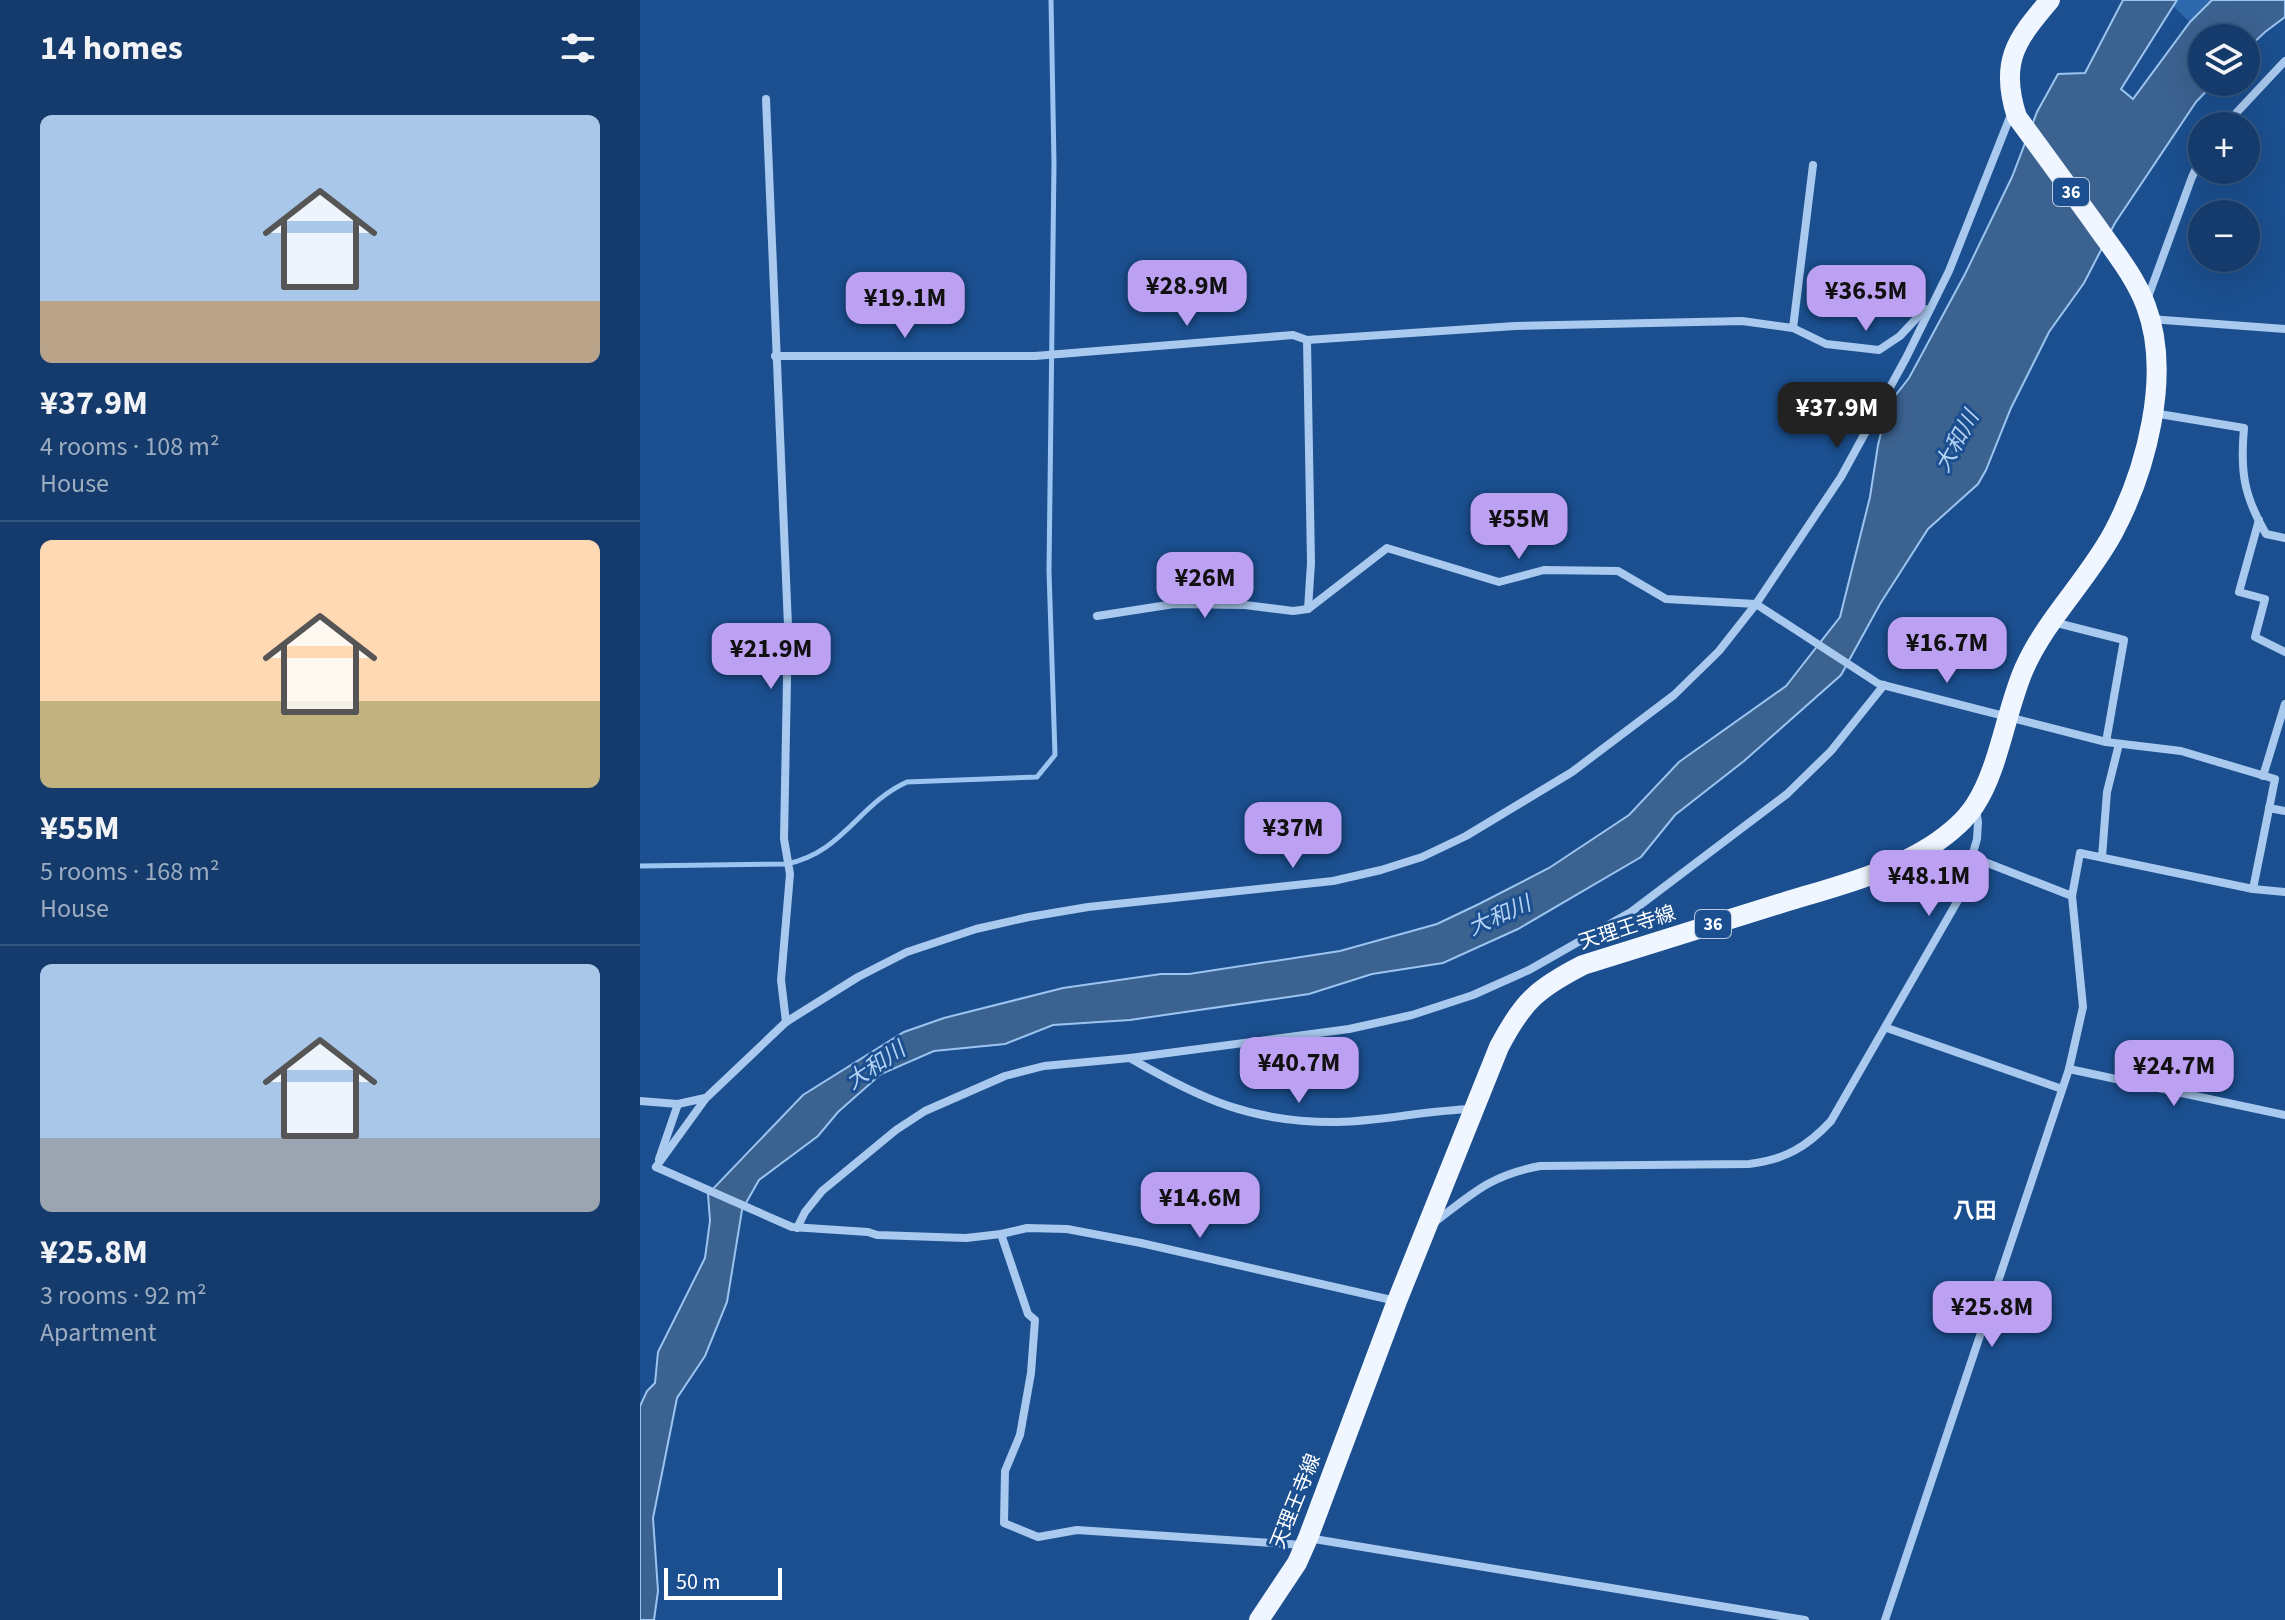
<!DOCTYPE html>
<meta charset="utf-8">
<style>
body{margin:0;font-family:"Source Sans 3","Noto Sans JP",sans-serif;background:#1d4271;color:#f1f3f6;height:100vh;display:flex;flex-direction:column;font-size:30px;white-space:nowrap}
*{box-sizing:border-box;margin:0}
p{font-size:26px;color:#9dadc1}
.icon{flex:none;width:44px;height:44px;fill:none;stroke:currentColor;stroke-width:2;stroke-linecap:round;stroke-linejoin:round}
.map{position:relative;flex:1;overflow:hidden}
.side{display:flex;flex-direction:column;background:#143b6b;width:640px}
.side>*{flex:none}
.buttons{position:absolute;left:1548px;top:24px;display:grid;gap:16px}
.buttons a{display:grid;place-items:center;width:72px;height:72px;border-radius:50%;background:#143b6b;box-shadow:0 8px 32px #0002,0 0 0 2px #33557e;font-size:40px}
.scale{position:absolute;left:24px;bottom:20px;width:118px;box-sizing:border-box;padding-left:8px;border:4px solid #fff;border-top:0;font-size:22px;line-height:28px;white-space:nowrap;color:#fff;-webkit-text-stroke:6px #1b4f8f;paint-order:stroke}
.price{position:absolute;translate:-50% -68px;padding:0 18px;border-radius:16px;background:#bca0f2;color:#111;font-size:26px;line-height:52px;filter:drop-shadow(0 2px 4px #0008)}
.price::after{content:'';position:absolute;left:50%;top:48px;width:24px;height:18px;margin-left:-12px;background:inherit;clip-path:polygon(0 0,100% 0,50% 100%)}
.price.current{background:#222;color:#fff}
ul{padding:0;list-style:none}
li{display:grid;align-content:center;gap:16px;height:424px;padding:0 40px}
li+li{border-top:2px solid #33557e}
li span{display:grid;place-items:center;height:248px;border-radius:12px;color:#555}
li>.icon{margin-inline-start:auto}
span .icon{width:144px;height:144px;fill:#fffc;stroke-width:1}
li b{font-size:34px}
h2{display:flex;justify-content:space-between;align-items:center;height:96px;padding:0 40px;font-size:34px}
main{display:flex;flex:1;min-height:0}
.map>svg:first-child{display:block}
.green{fill:#2e69ad}
.water{fill:#3c6290;stroke:#9cc4f0;stroke-width:2}
.lines{fill:none;stroke-linecap:round;stroke-linejoin:round}
.stream{stroke:#9cc4f0;stroke-width:5}
.street{stroke:#a9c9ee;stroke-width:8}
.primary{stroke:#f0f6ff;stroke-width:20}
.labels{text-anchor:middle;stroke-width:6;stroke-linejoin:round;paint-order:stroke}
.shield{fill:#1b4f8f;stroke:#bbcadd;stroke-width:2}
.shield-label{font-size:18px;font-weight:bold;fill:#fff}
.street-label{font-size:20px;fill:#fff;stroke:#1b4f8f}
.water-label{font-size:22px;font-style:italic;fill:#b5d3f5;stroke:#1b4f8f}
.neighbourhood-label{font-size:22px;font-weight:bold;fill:#fff;stroke:#1b4f8f}
</style>
<main>
<section class="side">
<h2>14 homes<svg class="icon" aria-label="filters" viewBox="0 0 24 24"><path d="M4 7h16M4 17h16"/><circle cx="9" cy="7" r="2"/><circle cx="15" cy="17" r="2"/></svg></h2>
<ul>
<li><span style="background:linear-gradient(#a9c7e8 75%,#b9a48a 0)"><svg class="icon" aria-label="home" viewBox="0 0 24 24"><path d="M3 11l9-7 9 7M6 9v11h12V9"/></svg></span><div><b>¥37.9M</b><p>4 rooms · 108 m²</p><p>House</p></div></li>
<li><span style="background:linear-gradient(#ffd9b3 65%,#c2b280 0)"><svg class="icon" aria-label="home" viewBox="0 0 24 24"><path d="M3 11l9-7 9 7M6 9v11h12V9"/></svg></span><div><b>¥55M</b><p>5 rooms · 168 m²</p><p>House</p></div></li>
<li><span style="background:linear-gradient(#a9c7e8 70%,#9aa5b1 0)"><svg class="icon" aria-label="home" viewBox="0 0 24 24"><path d="M3 11l9-7 9 7M6 9v11h12V9"/></svg></span><div><b>¥25.8M</b><p>3 rooms · 92 m²</p><p>Apartment</p></div></li>
</ul>
</section>
<div class="map">
<svg width="1645" height="1620" viewBox="0 0 1645 1620">
<rect width="100%" height="100%" fill="#1b4f8f"/>
<polygon class="green" points="1537,0 1572,0 1550,22 1533,6"/>
<polygon class="water" points="1483,0 1537,0 1481,89 1493,99 1550,22 1572,0 1645,0 1645,17 1625,32 1606,50 1606,38 1562,38 1562,82 1575,82 1556,102 1475,223 1444,283 1409,332 1371,408 1346,470 1338,484 1288,529 1240,604 1201,675 1104,761 1035,815 1001,857 878,929 803,963 732,974 669,994 490,1020 413,1025 365,1044 294,1051 241,1074 198,1112 178,1136 119,1180 102,1210 87,1302 65,1356 37,1398 13,1518 18,1591 14,1620 0,1620 0,1406 7,1391 15,1383 18,1352 65,1258 70,1221 68,1194 163,1095 264,1032 304,1018 423,988 521,974 549,974 700,951 797,924 839,904 909,868 989,815 1039,762 1146,686 1200,617 1230,497 1238,445 1248,405 1269,378 1325,274 1372,177 1397,112 1418,74 1445,73"/>
<g class="lines">
<path class="stream" d="M0,866L146,864C203,853 218,804 267,782L397,777L415,755L409,571L414,163L411,0"/>
<g class="street">
<polyline points="126,99 148,626 144,839 150,874 141,980 146,1022"/>
<polyline points="1584,126 1645,61"/>
<polyline points="1507,300 1552,177 1562,156"/>
<polyline points="1510,319 1645,329"/>
<polyline points="1153,328 1173,165"/>
<polyline points="667,340 671,563 668,609"/>
<polyline points="135,356 395,356 653,335 667,340 875,326 1102,321 1153,328 1186,344 1239,350 1260,336 1285,309"/>
<path d="M1513,413L1604,428C1600,472 1604,496 1626,534L1645,538"/>
<polyline points="1619,520 1599,592 1625,599 1615,637 1645,652"/>
<polyline points="457,616 534,604 605,605 653,611 668,609 747,548 859,582 904,570 978,571 1026,599 1116,604 1239,684 1466,742 1541,751 1635,779 1613,889"/>
<polyline points="1413,622 1484,640 1466,742"/>
<polyline points="1623,776 1645,704"/>
<polyline points="1629,808 1645,811"/>
<polyline points="1332,857 1432,896"/>
<polyline points="1462,857 1467,792 1479,744"/>
<polyline points="1247,1028 1422,1089"/>
<path d="M490,1058C562,1100 613,1123 698,1122C743,1121 788,1110 833,1109"/>
<polyline points="1429,1069 1645,1115"/>
<polyline points="0,1101 38,1104 65,1098"/>
<polyline points="19,1159 38,1104"/>
<polyline points="16,1167 66,1098 146,1022 218,977 267,952 336,929 389,917 448,907 693,881 741,870 782,857 826,836 932,772 1034,695 1079,651 1116,604 1201,477 1266,358 1309,271 1372,112"/>
<polyline points="16,1167 152,1227 228,1232 237,1235 326,1238 361,1234 387,1228 427,1229 501,1243 756,1301"/>
<path d="M795,1222C833,1193 851,1175 900,1166L1109,1164C1144,1160 1167,1147 1191,1121L1321,895L1337,839L1338,822L1336,810"/>
<polyline points="157,1228 165,1212 182,1191 256,1130 285,1111 365,1076 404,1066 490,1058 709,1029 772,1015 833,995 889,970 991,912 1147,794 1191,751 1244,685"/>
<polyline points="361,1234 388,1314 395,1320 391,1373 380,1435 365,1471 364,1523 398,1537 437,1530 663,1545"/>
<polyline points="668,1538 1165,1620"/>
<polyline points="1245,1620 1429,1069 1443,1007 1432,896 1440,853 1613,889 1645,892"/>
</g>
<path class="primary" d="M619,1620L657,1563L668,1538L757,1301L859,1047C883,1001 898,988 943,965C1010,944 1077,923 1145,902C1194,887 1247,874 1291,846C1306,836 1325,821 1335,805C1359,769 1366,710 1384,669C1406,619 1447,581 1473,533C1506,471 1532,375 1506,306C1495,276 1473,250 1455,224C1429,188 1403,152 1377,117C1359,62 1376,40 1410,0"/>
</g>
<g class="labels">
<g class="shield">
<rect x="1413" y="178" width="36" height="28" rx="6"/>
<rect x="1055" y="910" width="36" height="28" rx="6"/>
</g>
<g class="shield-label">
<text x="1431" y="198">36</text>
<text x="1073" y="930">36</text>
</g>
<g class="street-label">
<text transform="translate(987 927) rotate(-18)" y="7">天理王寺線</text>
<text transform="translate(655 1501) rotate(-68)" y="7">天理王寺線</text>
</g>
<g class="water-label">
<text transform="translate(1316 441) rotate(-61)" y="8">大和川</text>
<text transform="translate(859 915) rotate(-24)" y="8">大和川</text>
<text transform="translate(235 1065) rotate(-34)" y="8">大和川</text>
</g>
<g class="neighbourhood-label">
<text x="1335" y="1218">八田</text>
</g>
</g>
</svg>
<div class="buttons">
<a><svg class="icon" aria-label="layers" viewBox="0 0 24 24"><path d="M12 4l9 5-9 5-9-5zM3 14l9 5 9-5"/></svg></a>
<a>+</a>
<a>−</a>
</div>
<div class="scale">50 m</div>
<b class="price" style="left:547px;top:328px">¥28.9M</b>
<b class="price" style="left:1226px;top:333px">¥36.5M</b>
<b class="price" style="left:265px;top:340px">¥19.1M</b>
<b class="price current" style="left:1197px;top:450px">¥37.9M</b>
<b class="price" style="left:879px;top:561px">¥55M</b>
<b class="price" style="left:565px;top:620px">¥26M</b>
<b class="price" style="left:1307px;top:685px">¥16.7M</b>
<b class="price" style="left:131px;top:691px">¥21.9M</b>
<b class="price" style="left:653px;top:870px">¥37M</b>
<b class="price" style="left:1289px;top:918px">¥48.1M</b>
<b class="price" style="left:659px;top:1105px">¥40.7M</b>
<b class="price" style="left:1534px;top:1108px">¥24.7M</b>
<b class="price" style="left:560px;top:1240px">¥14.6M</b>
<b class="price" style="left:1352px;top:1349px">¥25.8M</b>
</div>
</main>
